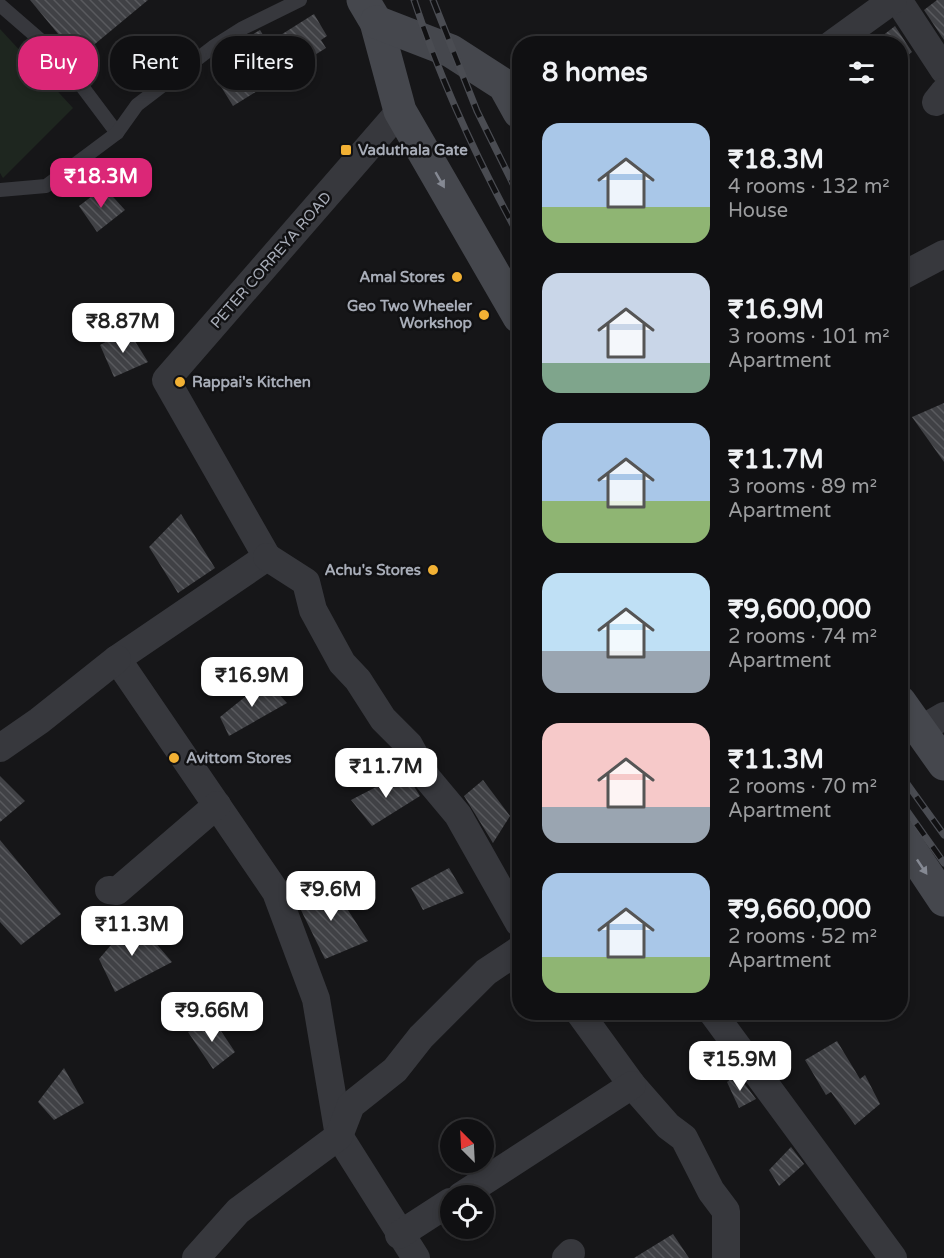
<!DOCTYPE html>
<meta charset="utf-8">
<style>
body{margin:0;font-family:"Varela Round",sans-serif;background:#19191b;color:#f1f3f6;height:100vh;display:flex;flex-direction:column;font-size:22px;white-space:nowrap}
*{box-sizing:border-box;margin:0}
p{font-size:20px;color:#9c9d9f}
.icon{flex:none;width:33px;height:33px;fill:none;stroke:currentColor;stroke-width:2;stroke-linecap:round;stroke-linejoin:round}
.map{position:relative;flex:1;overflow:hidden}
.details{position:absolute;left:512px;top:36px;width:396px;height:984px;display:flex;flex-direction:column;background:#101012;border-radius:24px;box-shadow:0 3px 9px #0003,0 0 0 2px #303032}
.details>*{flex:none}
.guide{position:absolute;left:18px;top:36px;width:404px;height:54px;display:flex;gap:12px}
.needle{width:39px;rotate:336deg}
.controls{position:absolute;left:440px;top:1119px;display:grid;gap:12px}
.controls a{display:grid;place-items:center;width:54px;height:54px;border-radius:50%;background:#101012;box-shadow:0 3px 9px #0003,0 0 0 2px #303032;font-size:30px}
.price{position:absolute;translate:-50% -51px;padding:0 14px;border-radius:12px;background:#fff;color:#222;font-size:20px;line-height:39px;filter:drop-shadow(0 2px 3px #0008)}
.price::after{content:'';position:absolute;left:50%;top:36px;width:18px;height:14px;margin-left:-9px;background:inherit;clip-path:polygon(0 0,100% 0,50% 100%)}
.price.current{background:#db2777;color:#fff}
ul{padding:0;list-style:none}
li{display:flex;align-items:center;gap:18px;height:150px;padding:0 30px}
li span{display:grid;place-items:center;flex:none;width:168px;height:120px;border-radius:18px;color:#555}
li>.icon{margin-inline-start:auto}
span .icon{width:72px;height:72px;fill:#fffc;stroke-width:1}
li b{font-size:26px}
h2{display:flex;justify-content:space-between;align-items:center;height:72px;padding:0 30px;font-size:26px}
.pill{padding:0 21px;border-radius:24px;background:#101012;box-shadow:0 3px 9px #0003,0 0 0 2px #303032;font-size:21px;line-height:54px}
.pill.current{background:#db2777;color:#fff}
.map>svg:first-child{display:block}
.pitch{fill:#1e261f}
.building{fill:url(#building-back-hatch)}
.lines{fill:none;stroke-linecap:round;stroke-linejoin:round}
.lane{stroke:#37383d;stroke-width:14}
.street{stroke:#37383d;stroke-width:28}
.secondary{stroke:#45474d;stroke-width:33}
.rail-casing{stroke:#4a4c52;stroke-width:7}
.rail{stroke:#111113;stroke-width:4.5;stroke-dasharray:14;stroke-linecap:butt}
.oneway{fill:#858993}
.poi-dot{fill:#f2b134;stroke:#111113;stroke-width:2}
.labels{text-anchor:middle;stroke-width:5;stroke-linejoin:round;paint-order:stroke}
.poi-label{font-size:15px;font-weight:bold;fill:#a8adb8;stroke:#111113;text-anchor:start}
.street-label{font-size:15px;fill:#a8adb8;stroke:#111113}
</style>
<div class="map">
<svg width="944" height="1258" viewBox="0 0 944 1258">
<defs>
<pattern id="building-back-hatch" width="6" height="6" patternUnits="userSpaceOnUse" patternTransform="scale(1.5)"><rect width="6" height="6" fill="#404145"/><path d="M-1 5l2 2M0 0l6 6M5-1l2 2" fill="none" stroke="#595a5e"/></pattern>
</defs>
<rect width="100%" height="100%" fill="#161618"/>
<polygon class="pitch" points="0,29 73,108 3,178 0,173"/>
<g class="building">
<polygon points="30,0 148,0 78,58"/>
<polygon points="937,0 944,0 944,40 924,10"/>
<polygon points="314,14 327,36 321,40 326,48 233,106 215,77 238,63 228,49 260,30 268,43"/>
<polygon points="895,26 912,52 900,61 900,44 872,44"/>
<polygon points="104,187 125,210 97,232 79,206"/>
<polygon points="128,330 148,362 114,377 100,345"/>
<polygon points="944,403 944,462 912,417"/>
<polygon points="181,514 215,568 178,593 149,547"/>
<polygon points="266,680 287,703 229,736 220,717"/>
<polygon points="405,772 420,796 372,826 351,800"/>
<polygon points="0,776 25,801 0,822"/>
<polygon points="483,780 510,816 493,843 464,796"/>
<polygon points="0,840 61,914 21,945 0,922"/>
<polygon points="449,868 464,893 423,910 411,888"/>
<polygon points="329,881 368,941 325,959 298,904"/>
<polygon points="134,918 172,962 115,992 99,959"/>
<polygon points="213,1019 235,1052 213,1069 188,1032"/>
<polygon points="837,1041 860,1079 865,1075 880,1104 855,1125 831,1092 826,1095 805,1060"/>
<polygon points="64,1068 84,1103 54,1120 38,1102"/>
<polygon points="737,1074 756,1099 739,1108 727,1082"/>
<polygon points="791,1147 804,1164 779,1186 769,1170"/>
<polygon points="673,1234 689,1258 634,1258"/>
</g>
<g class="lines">
<g class="lane">
<polyline points="0,5 60,57 117,133"/>
<polyline points="0,190 46,186 117,133 137,105 213,47 243,28 300,0"/>
</g>
<g class="street">
<polyline points="898,0 944,70"/>
<polyline points="832,44 893,0"/>
<polyline points="936,102 944,92"/>
<polyline points="400,111 166,380 267,557 117,659 276,892 316,999 339,1136 416,1258"/>
<polyline points="900,277 944,254"/>
<polyline points="267,557 306,582 313,610 342,663 358,680 383,719 409,745 427,778 458,815 519,923"/>
<polyline points="920,730 944,716"/>
<polyline points="0,748 39,721 117,659"/>
<polyline points="109,890 117,891 217,805"/>
<polyline points="579,1012 632,1085 668,1126 684,1138 711,1191 726,1211 726,1258"/>
<polyline points="712,1012 893,1258"/>
<polyline points="461,1196 632,1085"/>
<polyline points="399,1235 450,1202"/>
<polyline points="196,1258 238,1211 339,1136 351,1105 395,1070 421,1037 486,972 519,950"/>
<polyline points="566,1258 571,1253"/>
</g>
<g class="secondary">
<polyline points="363,0 376,22 400,111 519,317"/>
<polyline points="376,22 451,51 504,85 519,112"/>
<polyline points="900,702 944,764"/>
<polyline points="900,834 944,900"/>
</g>
<defs>
<g id="rail">
<path d="M414,0C441,82 478,161 519,236"/>
<polyline points="433,0 477,111 519,196"/>
<polyline points="900,774 944,835"/>
<polyline points="900,801 944,863"/>
</g>
</defs>
<use href="#rail" class="rail-casing"/>
<use href="#rail" class="rail"/>
</g>
<defs><path id="oneway-solid" d="M-6-.8H1V-3.2L6.5 0L1 3.2V.8H-6Z" transform="scale(1.5)"/></defs>
<g class="oneway">
<use href="#oneway-solid" transform="translate(440 180) rotate(60)"/>
<use href="#oneway-solid" transform="translate(922 867) rotate(56)"/>
</g>
<g class="poi-dot">
<rect x="340" y="144" width="12" height="12" rx="3"/>
<circle cx="457" cy="277" r="6"/>
<circle cx="484" cy="315" r="6"/>
<circle cx="180" cy="382" r="6"/>
<circle cx="433" cy="570" r="6"/>
<circle cx="174" cy="758" r="6"/>
</g>
<g class="labels">
<g class="poi-label">
<text x="358" y="155">Vaduthala Gate</text>
<text x="445" y="282" text-anchor="end">Amal Stores</text>
<text x="472" y="311" text-anchor="end">Geo Two Wheeler<tspan x="472" dy="17">Workshop</tspan></text>
<text x="192" y="387">Rappai's Kitchen</text>
<text x="421" y="575" text-anchor="end">Achu's Stores</text>
<text x="186" y="763">Avittom Stores</text>
</g>
<g class="street-label">
<text transform="translate(271 260) rotate(-49)" y="5">PETER CORREYA ROAD</text>
</g>
</g>
</svg>
<div class="controls">
<a><svg class="needle" viewBox="-14 -14 28 28"><path d="M0-13l5 13h-10z" fill="#e53935"/><path d="M0 13l5-13h-10z" fill="#9c9d9f"/></svg></a>
<a><svg class="icon" aria-label="locate" viewBox="0 0 24 24"><circle cx="12" cy="12" r="6"/><path d="M12 2v4M12 18v4M2 12h4M18 12h4"/></svg></a>
</div>
<b class="price current" style="left:101px;top:209px">₹18.3M</b>
<b class="price" style="left:123px;top:354px">₹8.87M</b>
<b class="price" style="left:252px;top:708px">₹16.9M</b>
<b class="price" style="left:386px;top:799px">₹11.7M</b>
<b class="price" style="left:331px;top:922px">₹9.6M</b>
<b class="price" style="left:132px;top:957px">₹11.3M</b>
<b class="price" style="left:212px;top:1043px">₹9.66M</b>
<b class="price" style="left:740px;top:1092px">₹15.9M</b>
<div class="guide">
<a class="pill current">Buy</a>
<a class="pill">Rent</a>
<a class="pill">Filters</a>
</div>
<section class="details">
<h2>8 homes<svg class="icon" aria-label="filters" viewBox="0 0 24 24"><path d="M4 7h16M4 17h16"/><circle cx="9" cy="7" r="2"/><circle cx="15" cy="17" r="2"/></svg></h2>
<ul>
<li><span style="background:linear-gradient(#a9c7e8 70%,#8fb573 0)"><svg class="icon" aria-label="home" viewBox="0 0 24 24"><path d="M3 11l9-7 9 7M6 9v11h12V9"/></svg></span><div><b>₹18.3M</b><p>4 rooms · 132 m²</p><p>House</p></div></li>
<li><span style="background:linear-gradient(#c9d6e8 75%,#7fa58c 0)"><svg class="icon" aria-label="home" viewBox="0 0 24 24"><path d="M3 11l9-7 9 7M6 9v11h12V9"/></svg></span><div><b>₹16.9M</b><p>3 rooms · 101 m²</p><p>Apartment</p></div></li>
<li><span style="background:linear-gradient(#a9c7e8 65%,#8fb573 0)"><svg class="icon" aria-label="home" viewBox="0 0 24 24"><path d="M3 11l9-7 9 7M6 9v11h12V9"/></svg></span><div><b>₹11.7M</b><p>3 rooms · 89 m²</p><p>Apartment</p></div></li>
<li><span style="background:linear-gradient(#bfe0f5 65%,#9aa5b1 0)"><svg class="icon" aria-label="home" viewBox="0 0 24 24"><path d="M3 11l9-7 9 7M6 9v11h12V9"/></svg></span><div><b>₹9,600,000</b><p>2 rooms · 74 m²</p><p>Apartment</p></div></li>
<li><span style="background:linear-gradient(#f6c9c9 70%,#9aa5b1 0)"><svg class="icon" aria-label="home" viewBox="0 0 24 24"><path d="M3 11l9-7 9 7M6 9v11h12V9"/></svg></span><div><b>₹11.3M</b><p>2 rooms · 70 m²</p><p>Apartment</p></div></li>
<li><span style="background:linear-gradient(#a9c7e8 70%,#8fb573 0)"><svg class="icon" aria-label="home" viewBox="0 0 24 24"><path d="M3 11l9-7 9 7M6 9v11h12V9"/></svg></span><div><b>₹9,660,000</b><p>2 rooms · 52 m²</p><p>Apartment</p></div></li>
</ul>
</section>
</div>
